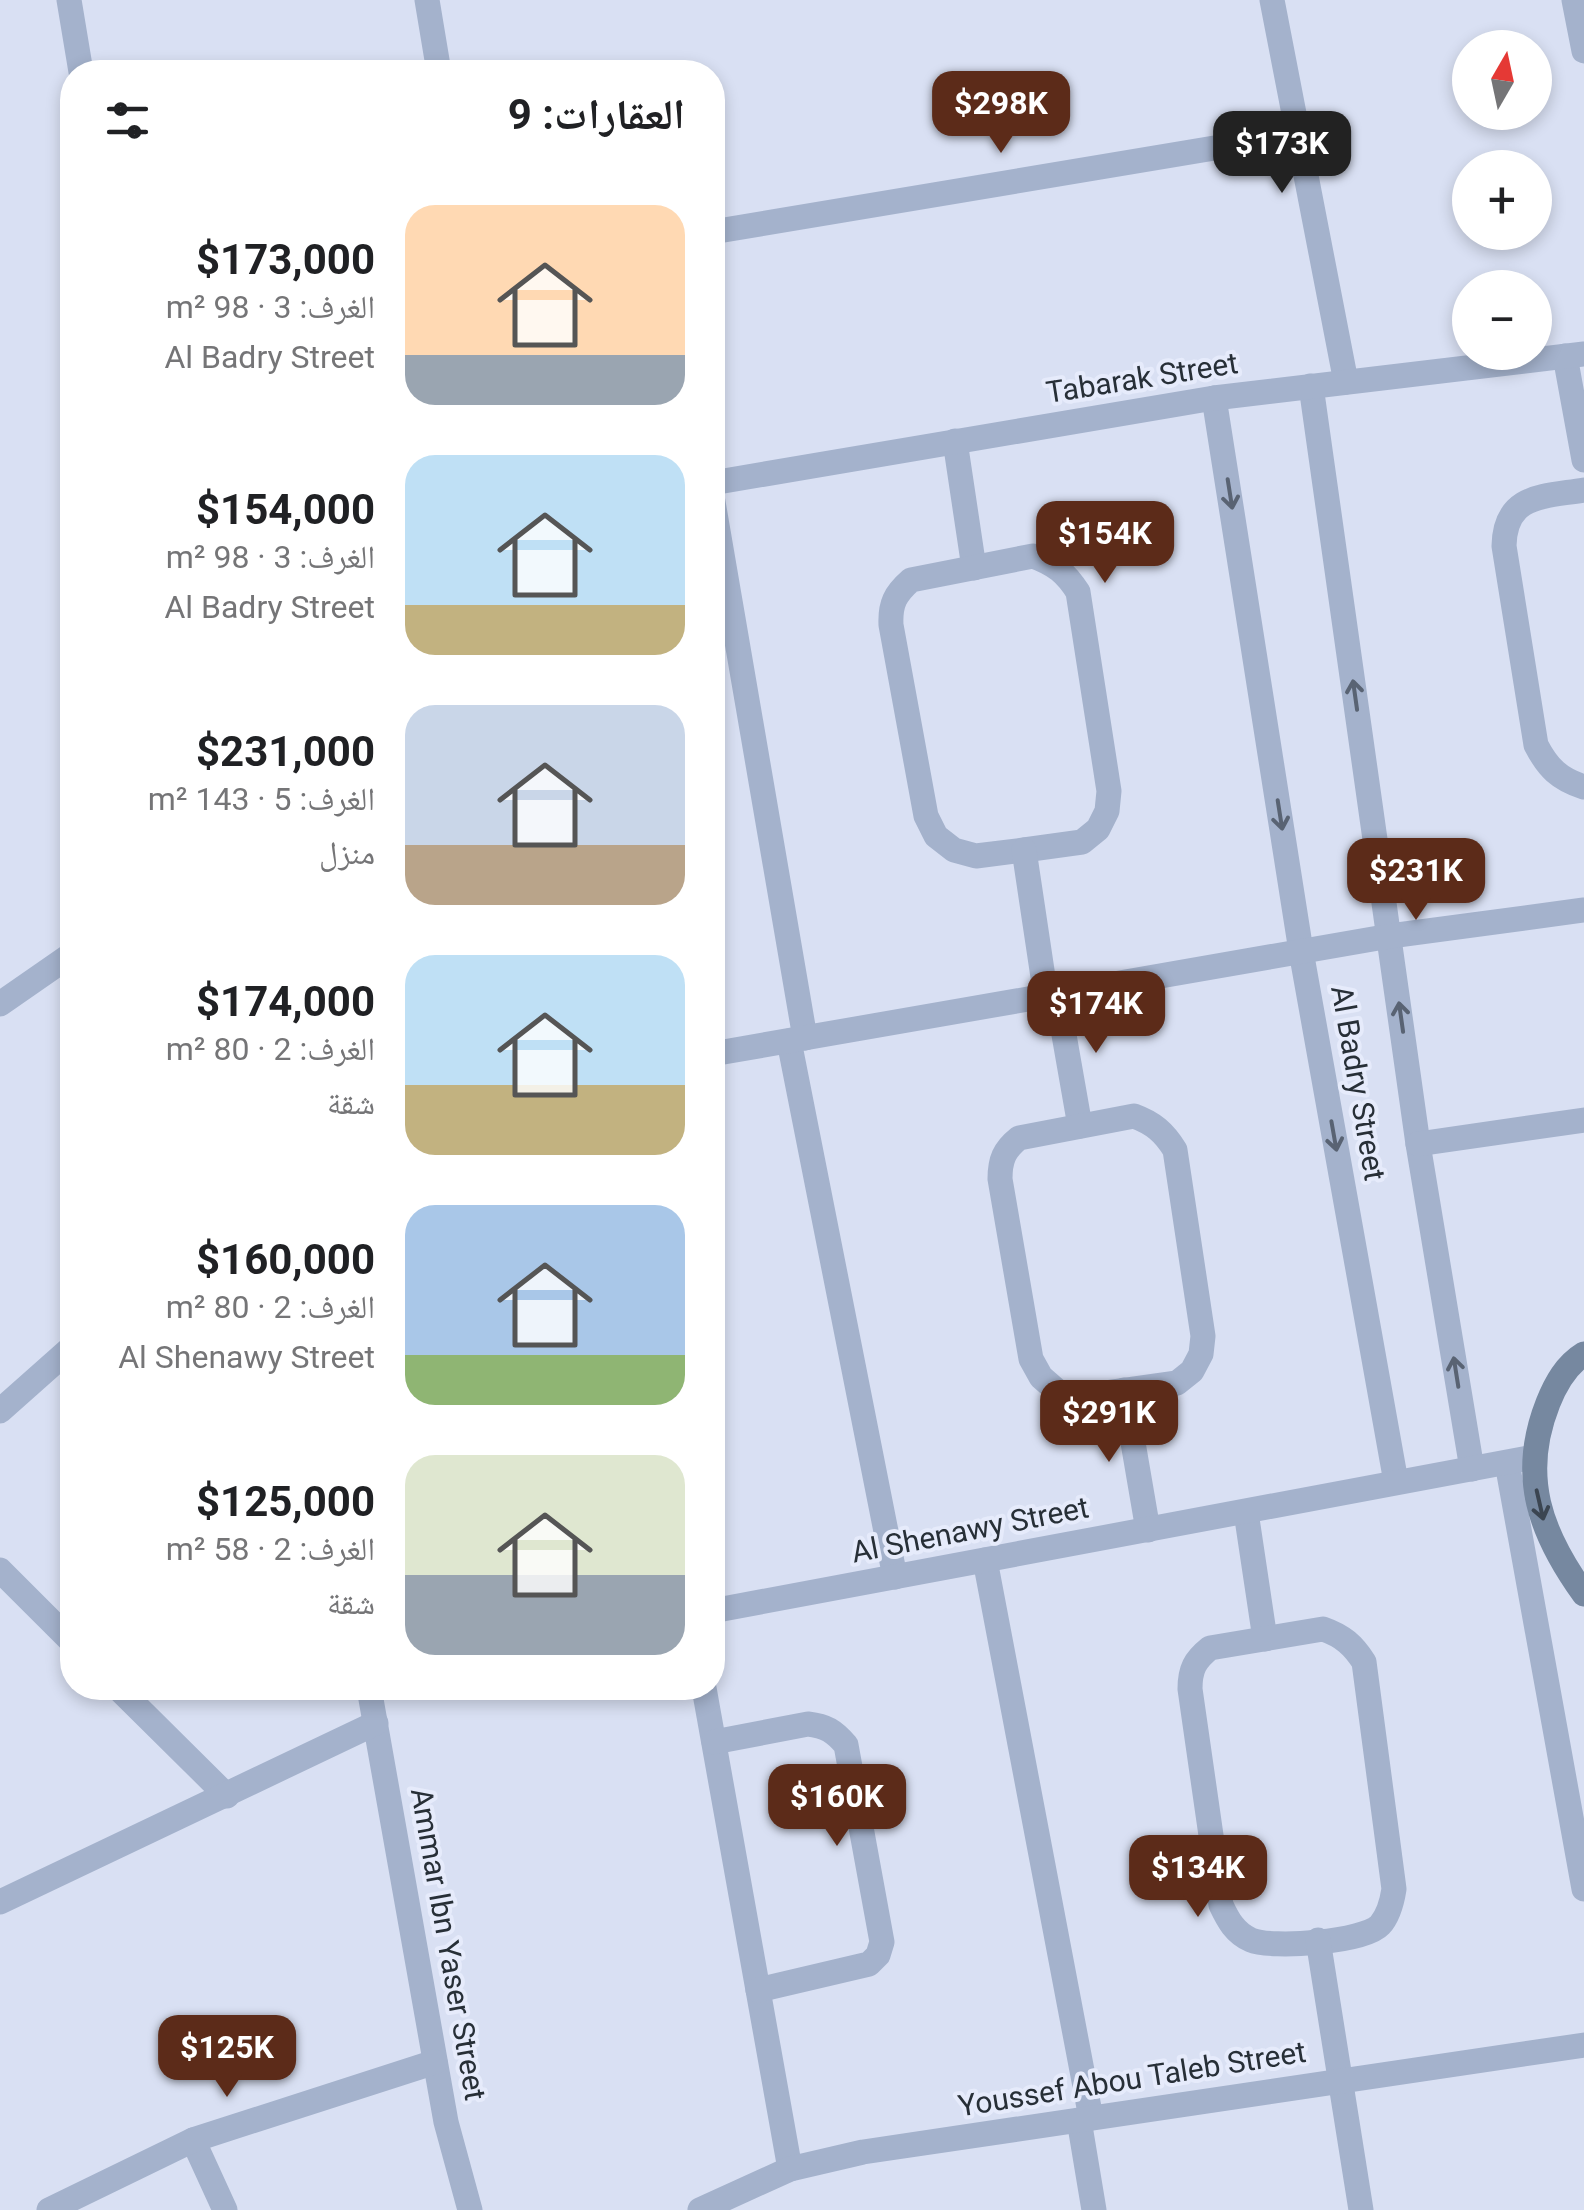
<!DOCTYPE html>
<html lang="ar">
<meta charset="utf-8">
<style>
body{margin:0;font-family:Roboto,"Noto Naskh Arabic",sans-serif;background:#f6f6f6;color:#202124;direction:rtl;height:100vh;display:flex;flex-direction:column;font-size:38px;white-space:nowrap}
*{box-sizing:border-box;margin:0}
p{font-size:32px;color:#757577}
.icon{flex:none;width:55px;height:55px;fill:none;stroke:currentColor;stroke-width:2;stroke-linecap:round;stroke-linejoin:round}
.map{position:relative;flex:1;overflow:hidden;direction:ltr}
.sheet{position:absolute;left:60px;top:60px;width:665px;height:1640px;display:flex;flex-direction:column;background:#fff;border-radius:40px;box-shadow:0 5px 15px #0003;direction:rtl}
.sheet>*{flex:none}
.needle{width:65px;rotate:9deg}
.buttons{position:absolute;left:1452px;top:30px;display:grid;gap:20px}
.buttons a{display:grid;place-items:center;width:100px;height:100px;border-radius:50%;background:#fff;box-shadow:0 5px 15px #0003;font-size:50px}
.price{position:absolute;translate:-50% -85px;padding:0 22px;border-radius:20px;background:#5c2b19;color:#fff;font-size:32px;line-height:65px;filter:drop-shadow(0 2px 5px #0008)}
.price::after{content:'';position:absolute;left:50%;top:60px;width:30px;height:22px;margin-left:-15px;background:inherit;clip-path:polygon(0 0,100% 0,50% 100%)}
.price.selected{background:#222;color:#fff}
ul{padding:0;list-style:none}
li{display:flex;align-items:center;gap:30px;height:250px;padding:0 40px}
li span{display:grid;place-items:center;flex:none;width:280px;height:200px;border-radius:30px;color:#555}
li>.icon{margin-inline-start:auto}
span .icon{width:120px;height:120px;fill:#fffc;stroke-width:1}
li b{font-size:42px}
h2{display:flex;justify-content:space-between;align-items:center;height:120px;padding:0 40px;font-size:42px}
.map>svg:first-child{display:block}
.lines{fill:none;stroke-linecap:round;stroke-linejoin:round}
.street{stroke:#a4b2cc;stroke-width:25}
.secondary{stroke:#7688a0;stroke-width:25}
.oneway{stroke:#596373}
.oneway2{stroke:#3b4551}
.labels{text-anchor:middle;stroke-width:8;stroke-linejoin:round;paint-order:stroke}
.street-label{font-size:30px;fill:#272f37;stroke:#e6ebfb}
</style>
<div class="map">
<svg width="1584" height="2210" viewBox="0 0 1584 2210">
<rect width="100%" height="100%" fill="#d9e0f3"/>
<g class="lines">
<g class="street">
<polyline points="69,0 81,72"/>
<polyline points="427,0 439,72"/>
<polyline points="1272,0 1346,382"/>
<polyline points="1574,0 1584,51"/>
<polyline points="712,232 1298,134"/>
<polyline points="1565,356 1584,460"/>
<polyline points="1311,386 1418,1144 1472,1469"/>
<polyline points="1214,398 1301,951 1396,1482"/>
<polyline points="955,441 974,568"/>
<polyline points="712,483 1214,398 1584,354"/>
<path d="M1584,490C1543,497 1505,494 1504,546L1536,745C1548,768 1559,779 1584,787"/>
<polyline points="712,496 805,1038"/>
<path d="M1033,556C1055,564 1066,573 1078,592L1109,791L1107,811L1098,829L1082,842L1024,850L976,856L954,850L936,836L926,816L891,625C890,604 895,594 911,580Z"/>
<polyline points="1024,850 1046,997"/>
<polyline points="1057,995 1080,1126"/>
<polyline points="0,1004 72,954"/>
<polyline points="789,1041 895,1577"/>
<polyline points="712,1054 1390,936 1584,910"/>
<path d="M1134,1116C1153,1123 1164,1132 1175,1150L1203,1336L1201,1354L1192,1371L1177,1383L1078,1397L1057,1391L1041,1377L1031,1359L1000,1179C1000,1160 1004,1150 1019,1138Z"/>
<polyline points="1418,1144 1584,1120"/>
<polyline points="1124,1390 1148,1530"/>
<polyline points="0,1411 72,1347"/>
<polyline points="1507,1463 1584,1889"/>
<polyline points="1246,1512 1265,1639"/>
<polyline points="985,1560 1091,2118"/>
<polyline points="0,1570 72,1642"/>
<polyline points="712,1611 1534,1457"/>
<path d="M1323,1629C1343,1636 1353,1645 1364,1662L1394,1889C1392,1902 1389,1915 1380,1925C1364,1942 1272,1949 1251,1940C1235,1933 1228,1920 1221,1905L1190,1689C1190,1669 1195,1660 1210,1648Z"/>
<polyline points="118,1688 227,1796"/>
<polyline points="369,1688 446,2122 470,2210"/>
<polyline points="704,1688 790,2169"/>
<path d="M714,1742L808,1724C826,1726 834,1731 846,1745L882,1942L878,1955L869,1964L758,1990"/>
<polyline points="0,1902 376,1723"/>
<polyline points="1318,1940 1361,2210"/>
<polyline points="1079,2120 1094,2210"/>
<polyline points="193,2140 225,2210"/>
<polyline points="49,2210 193,2140 435,2062"/>
<polyline points="700,2210 790,2169 863,2152 1584,2045"/>
</g>
<path class="secondary" d="M1584,1354C1566,1365 1556,1383 1548,1403C1519,1476 1540,1533 1584,1594"/>
</g>
<defs><path id="oneway-shaft" d="M-6 0H5M1.5-3L5.5 0L1.5 3" fill="none" stroke-width="1.6" stroke-linecap="round" stroke-linejoin="round" transform="scale(2.5)"/></defs>
<g class="oneway">
<use href="#oneway-shaft" transform="translate(1230 494) rotate(81)"/>
<use href="#oneway-shaft" transform="translate(1355 695) rotate(-98)"/>
<use href="#oneway-shaft" transform="translate(1280 815) rotate(81)"/>
<use href="#oneway-shaft" transform="translate(1401 1017) rotate(-98)"/>
<use href="#oneway-shaft" transform="translate(1334 1136) rotate(80)"/>
<use href="#oneway-shaft" transform="translate(1456 1372) rotate(-99)"/>
</g>
<use class="oneway2" href="#oneway-shaft" transform="translate(1540 1505) rotate(77)"/>
<g class="labels">
<g class="street-label">
<text transform="translate(1142 378) rotate(-9)" y="10">Tabarak Street</text>
<text transform="translate(1358 1083) rotate(80)" y="10">Al Badry Street</text>
<text transform="translate(970 1530) rotate(-11)" y="10">Al Shenawy Street</text>
<text transform="translate(448 1944) rotate(80)" y="10">Ammar Ibn Yaser Street</text>
<text transform="translate(1132 2079) rotate(-9)" y="10">Youssef Abou Taleb Street</text>
</g>
</g>
</svg>
<div class="buttons">
<a><svg class="needle" viewBox="-14 -14 28 28"><path d="M0-13l5 13h-10z" fill="#e53935"/><path d="M0 13l5-13h-10z" fill="#757577"/></svg></a>
<a>+</a>
<a>−</a>
</div>
<b class="price" style="left:1001px;top:156px">$298K</b>
<b class="price selected" style="left:1282px;top:196px">$173K</b>
<b class="price" style="left:1105px;top:586px">$154K</b>
<b class="price" style="left:1416px;top:923px">$231K</b>
<b class="price" style="left:1096px;top:1056px">$174K</b>
<b class="price" style="left:1109px;top:1465px">$291K</b>
<b class="price" style="left:837px;top:1849px">$160K</b>
<b class="price" style="left:1198px;top:1920px">$134K</b>
<b class="price" style="left:227px;top:2100px">$125K</b>
<section class="sheet">
<h2>العقارات: 9<svg class="icon" aria-label="filters" viewBox="0 0 24 24"><path d="M4 7h16M4 17h16"/><circle cx="9" cy="7" r="2"/><circle cx="15" cy="17" r="2"/></svg></h2>
<ul>
<li><span style="background:linear-gradient(#ffd9b3 75%,#9aa5b1 0)"><svg class="icon" aria-label="home" viewBox="0 0 24 24"><path d="M3 11l9-7 9 7M6 9v11h12V9"/></svg></span><div><b>$173,000</b><p>الغرف: 3 · 98 m²</p><p>Al Badry Street</p></div></li>
<li><span style="background:linear-gradient(#bfe0f5 75%,#c2b280 0)"><svg class="icon" aria-label="home" viewBox="0 0 24 24"><path d="M3 11l9-7 9 7M6 9v11h12V9"/></svg></span><div><b>$154,000</b><p>الغرف: 3 · 98 m²</p><p>Al Badry Street</p></div></li>
<li><span style="background:linear-gradient(#c9d6e8 70%,#b9a48a 0)"><svg class="icon" aria-label="home" viewBox="0 0 24 24"><path d="M3 11l9-7 9 7M6 9v11h12V9"/></svg></span><div><b>$231,000</b><p>الغرف: 5 · 143 m²</p><p>منزل</p></div></li>
<li><span style="background:linear-gradient(#bfe0f5 65%,#c2b280 0)"><svg class="icon" aria-label="home" viewBox="0 0 24 24"><path d="M3 11l9-7 9 7M6 9v11h12V9"/></svg></span><div><b>$174,000</b><p>الغرف: 2 · 80 m²</p><p>شقة</p></div></li>
<li><span style="background:linear-gradient(#a9c7e8 75%,#8fb573 0)"><svg class="icon" aria-label="home" viewBox="0 0 24 24"><path d="M3 11l9-7 9 7M6 9v11h12V9"/></svg></span><div><b>$160,000</b><p>الغرف: 2 · 80 m²</p><p>Al Shenawy Street</p></div></li>
<li><span style="background:linear-gradient(#dfe7d0 60%,#9aa5b1 0)"><svg class="icon" aria-label="home" viewBox="0 0 24 24"><path d="M3 11l9-7 9 7M6 9v11h12V9"/></svg></span><div><b>$125,000</b><p>الغرف: 2 · 58 m²</p><p>شقة</p></div></li>
</ul>
</section>
</div>
